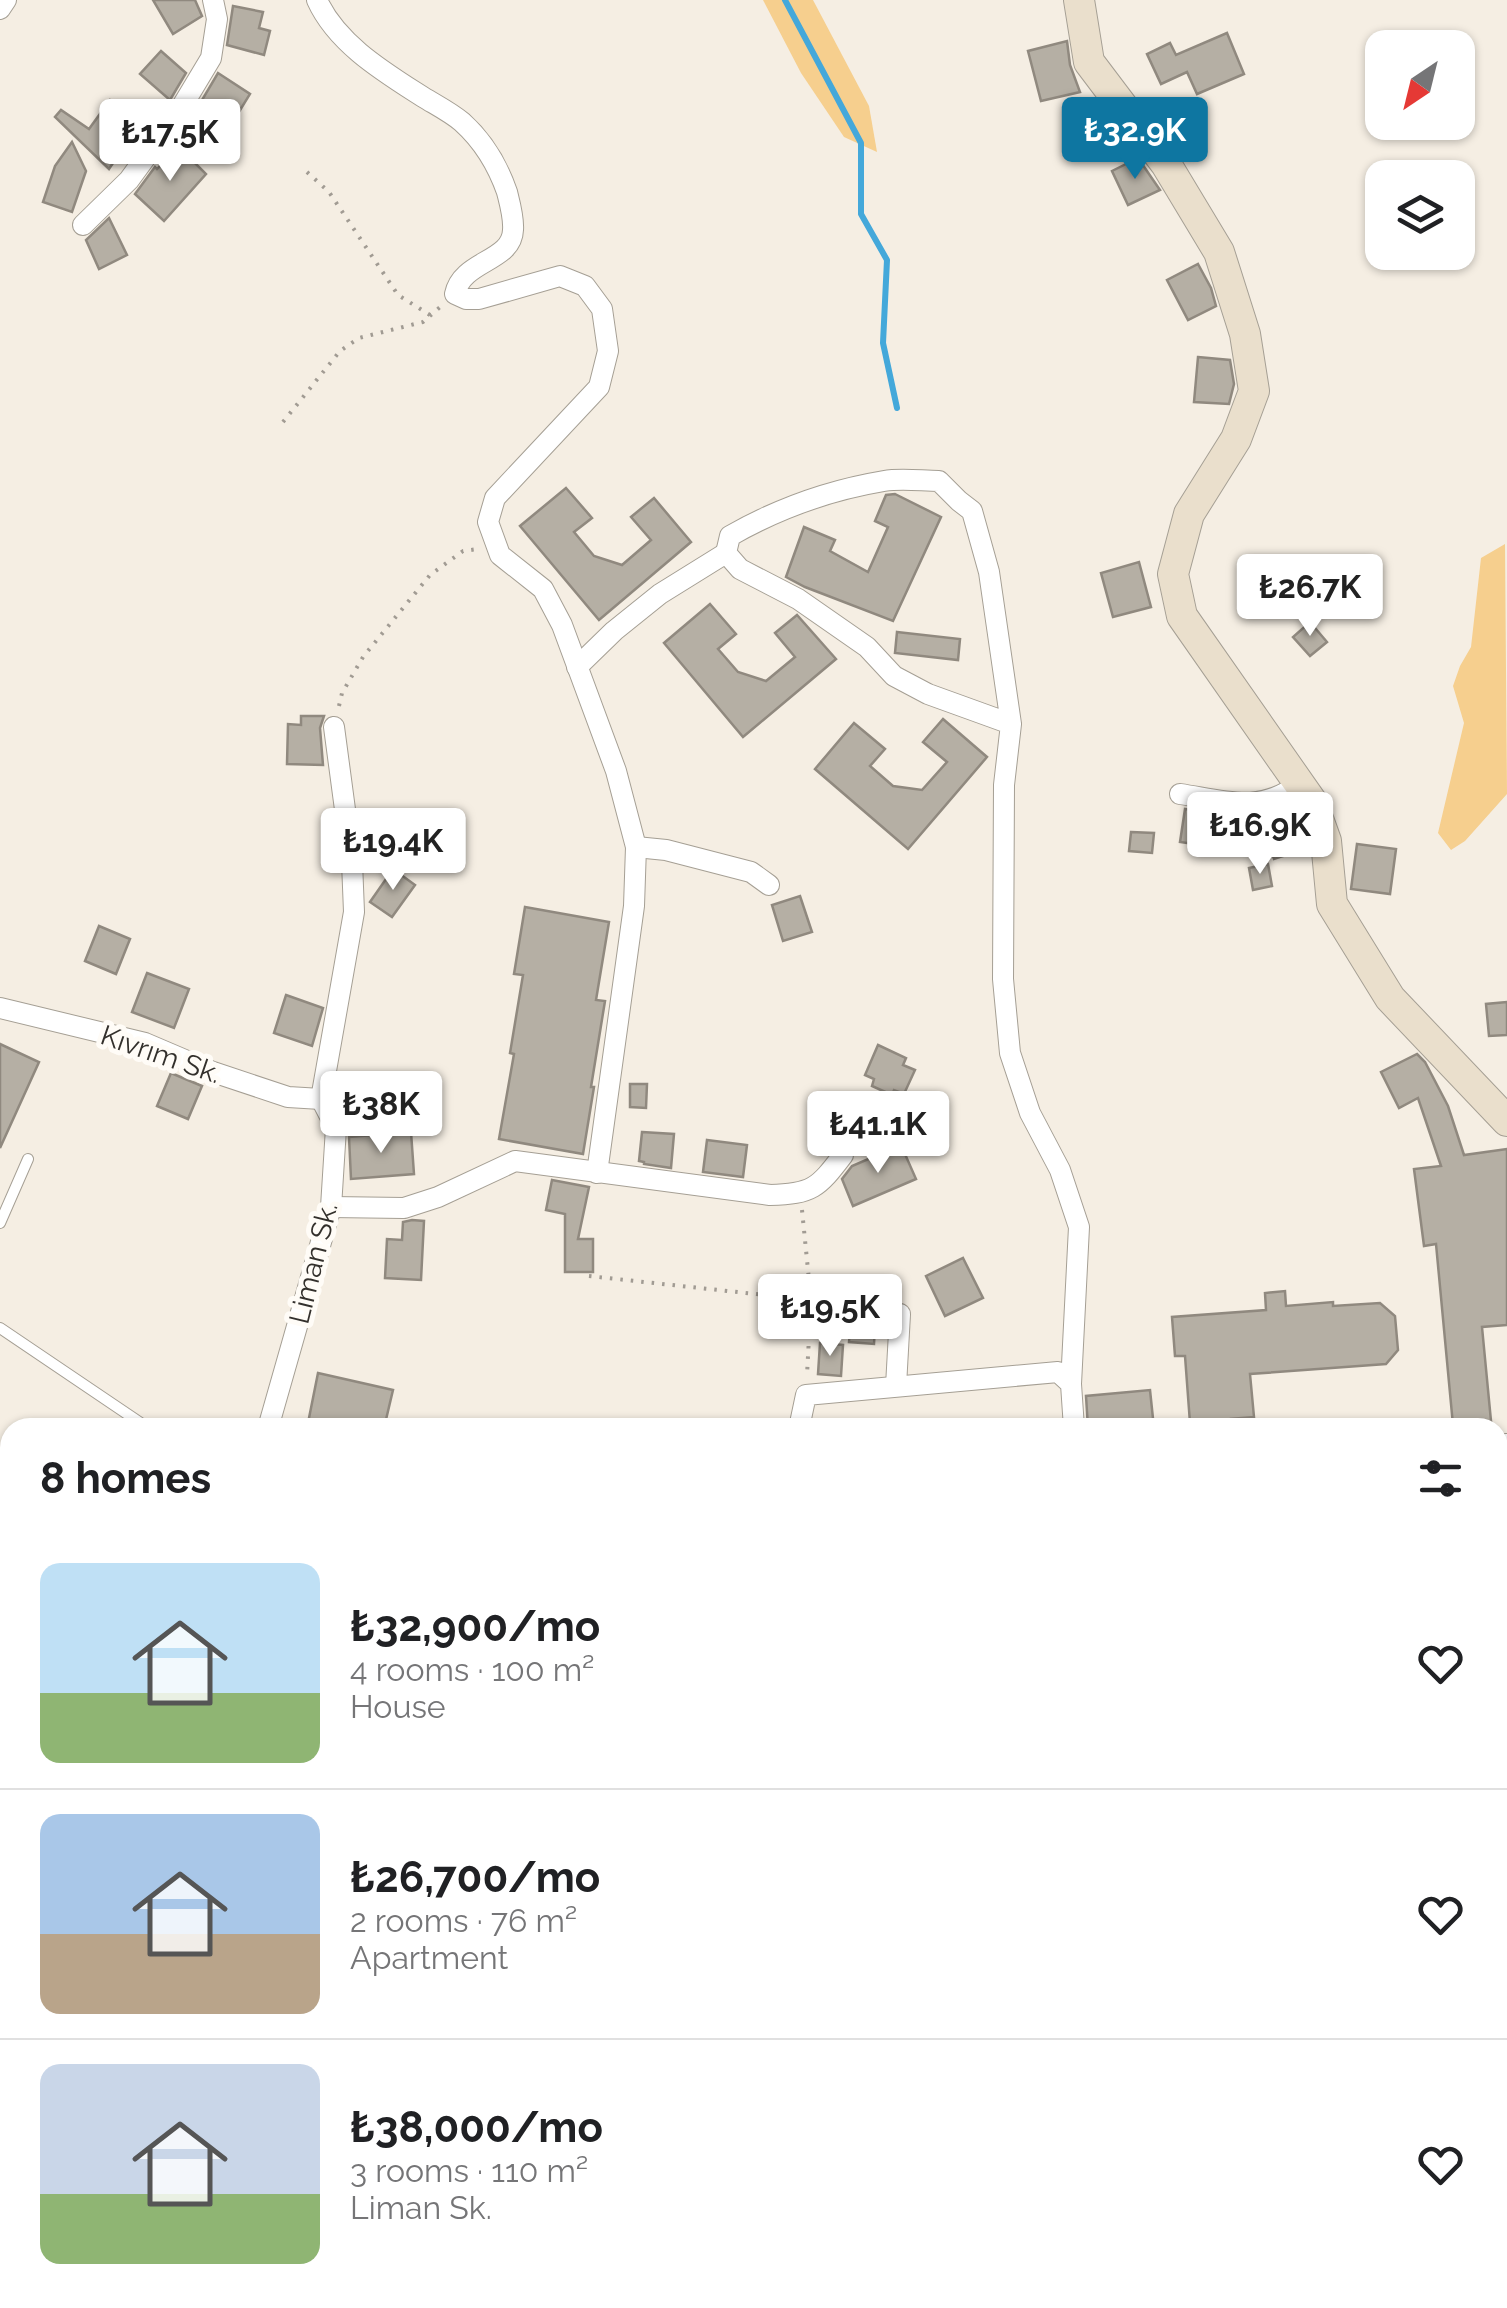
<!DOCTYPE html>
<meta charset="utf-8">
<style>
body{margin:0;font-family:Raleway,sans-serif;background:#f2f2f2;color:#202124;height:100vh;display:flex;flex-direction:column;font-size:38px;white-space:nowrap}
*{box-sizing:border-box;margin:0}
p{font-size:32px;color:#757577}
.icon{flex:none;width:55px;height:55px;fill:none;stroke:currentColor;stroke-width:2;stroke-linecap:round;stroke-linejoin:round}
.map{position:relative;flex:1;overflow:hidden}
.details{position:absolute;left:0px;top:1418px;width:1508px;height:892px;display:flex;flex-direction:column;background:#fff;border-radius:30px 30px 0 0;box-shadow:0 2px 8px #0004}
.details>*{flex:none}
.needle{width:65px;rotate:215deg}
.buttons{position:absolute;left:1365px;top:30px;display:grid;gap:20px}
.buttons a{display:grid;place-items:center;width:110px;height:110px;border-radius:20px;background:#fff;box-shadow:0 2px 8px #0004;font-size:50px}
.price{position:absolute;translate:-50% -85px;padding:0 22px;border-radius:10px;background:#fff;color:#222;font-size:32px;line-height:65px;filter:drop-shadow(0 2px 5px #0008)}
.price::after{content:'';position:absolute;left:50%;top:60px;width:30px;height:22px;margin-left:-15px;background:inherit;clip-path:polygon(0 0,100% 0,50% 100%)}
.price.selected{background:#0e76a1;color:#fff}
ul{padding:0;list-style:none}
li{display:flex;align-items:center;gap:30px;height:250px;padding:0 40px}
li+li{border-top:2px solid #e0e0e0}
li span{display:grid;place-items:center;flex:none;width:280px;height:200px;border-radius:20px;color:#555}
li>.icon{margin-inline-start:auto}
span .icon{width:120px;height:120px;fill:#fffc;stroke-width:1}
li b{font-size:42px}
h2{display:flex;justify-content:space-between;align-items:center;height:120px;padding:0 40px;font-size:42px}
.map>svg:first-child{display:block}
.green{fill:#f6cf8e}
.water{fill:#44a8da}
.lines{fill:none;stroke-linecap:round;stroke-linejoin:round}
.stream{stroke:#44a8da;stroke-width:6}
.building{fill:#b5afa4;stroke:#90897f;stroke-width:2.5}
.lane-casing{stroke:#a59f94;stroke-width:12}
.street-casing{stroke:#a59f94;stroke-width:22}
.secondary-casing{stroke:#a59f94;stroke-width:32}
.highway-casing{stroke:#d2d1d1;stroke-width:40}
.path{stroke:#a19b93;stroke-width:4;stroke-dasharray:2.5 8;stroke-linecap:butt}
.lane{stroke:#fff;stroke-width:10}
.street{stroke:#fff;stroke-width:20}
.secondary{stroke:#eadfcc;stroke-width:30}
.highway{stroke:#ba9555;stroke-width:38}
.labels{text-anchor:middle;stroke-width:10;stroke-linejoin:round;paint-order:stroke}
.street-label{font-size:28px;fill:#33302c;stroke:#fffcf7}
</style>
<div class="map">
<svg width="1507" height="2308" viewBox="0 0 1507 2308">
<rect width="100%" height="100%" fill="#f5eee3"/>
<g class="green">
<polygon points="763,0 813,0 869,106 877,152 844,137 801,73"/>
<polygon points="1505,544 1507,794 1465,841 1451,850 1438,833 1464,723 1453,686 1460,666 1471,647 1481,558"/>
<polygon points="1498,1989 1507,1989 1507,2032 1498,2031"/>
</g>
<polygon class="water" points="0,2086 10,2091 10,2300 1498,2300 1498,2231 1507,2229 1507,2308 0,2308"/>
<g class="lines">
<polyline class="stream" points="785,0 861,143 861,214 887,260 883,343 897,408"/>
</g>
<g class="building">
<polygon points="153,0 195,0 202,16 173,34"/>
<polygon points="233,6 263,12 259,28 270,31 264,55 227,45"/>
<polygon points="1227,33 1244,74 1197,94 1187,72 1161,84 1147,54 1170,43 1176,55"/>
<polygon points="1067,41 1070,65 1080,92 1041,101 1028,51"/>
<polygon points="161,51 186,73 170,100 140,74"/>
<polygon points="218,73 250,94 234,120 202,100"/>
<polygon points="110,100 147,126 127,155 121,151 109,169 55,117 61,110 89,129"/>
<polygon points="72,142 86,171 72,212 43,202 55,166"/>
<polygon points="179,147 206,174 164,221 135,194 155,167 157,169"/>
<polygon points="1138,158 1160,190 1128,205 1112,171"/>
<polygon points="109,218 127,255 99,269 86,240"/>
<polygon points="1198,264 1211,288 1216,306 1188,320 1167,280"/>
<polygon points="1198,357 1230,360 1234,384 1229,404 1194,402"/>
<polygon points="566,488 592,518 574,532 594,556 622,565 651,540 631,517 654,498 691,542 599,620 520,526"/>
<polygon points="895,494 941,517 893,621 805,587 786,577 804,527 835,540 830,551 868,572 888,527 875,521 886,495"/>
<polygon points="1139,562 1151,607 1113,617 1101,573"/>
<polygon points="710,604 736,634 718,649 738,672 766,681 795,657 775,633 797,615 836,659 743,737 664,643"/>
<polygon points="1310,622 1327,642 1310,656 1293,637"/>
<polygon points="897,632 960,639 958,660 895,653"/>
<polygon points="301,716 324,716 320,728 323,765 287,764 288,724 301,725"/>
<polygon points="943,719 987,757 908,849 815,769 854,723 885,749 870,766 893,786 922,790 947,762 923,742"/>
<polygon points="1291,805 1308,848 1274,859 1259,816"/>
<polygon points="1185,809 1220,815 1215,847 1180,842"/>
<polygon points="1131,832 1154,833 1152,853 1129,851"/>
<polygon points="1357,844 1396,849 1390,894 1351,889"/>
<polygon points="1268,864 1272,886 1253,890 1249,868"/>
<polygon points="393,869 415,885 392,917 370,902"/>
<polygon points="800,896 812,932 783,941 772,905"/>
<polygon points="525,907 609,922 596,1000 605,1001 591,1087 594,1087 583,1154 499,1139 514,1054 510,1053 523,975 514,974"/>
<polygon points="99,926 130,939 116,974 85,961"/>
<polygon points="147,973 189,989 174,1028 132,1012"/>
<polygon points="286,995 323,1008 312,1046 274,1033"/>
<polygon points="1507,1002 1507,1035 1489,1036 1486,1004"/>
<polygon points="0,1044 39,1062 0,1148"/>
<polygon points="878,1045 906,1058 903,1065 915,1070 904,1094 894,1090 892,1095 872,1086 874,1079 865,1075"/>
<polygon points="1417,1054 1425,1062 1448,1106 1464,1155 1507,1149 1507,1325 1482,1327 1491,1421 1453,1425 1436,1244 1424,1246 1414,1169 1441,1166 1418,1098 1399,1108 1381,1072"/>
<polygon points="171,1073 202,1086 188,1119 157,1106"/>
<polygon points="630,1084 647,1084 646,1108 630,1107"/>
<polygon points="411,1132 414,1174 351,1179 349,1137"/>
<polygon points="642,1132 674,1134 671,1168 644,1164 644,1162 639,1161"/>
<polygon points="707,1140 747,1145 743,1177 703,1172"/>
<polygon points="901,1145 916,1179 853,1206 842,1179 852,1166"/>
<polygon points="552,1180 589,1187 578,1239 593,1239 593,1272 565,1272 565,1214 546,1210"/>
<polygon points="412,1220 424,1221 421,1280 385,1278 387,1239 402,1240 403,1222"/>
<polygon points="963,1258 983,1298 945,1316 926,1276"/>
<polygon points="1285,1291 1286,1306 1333,1302 1333,1306 1380,1303 1395,1316 1398,1350 1386,1364 1250,1374 1254,1417 1231,1419 1232,1425 1213,1426 1212,1421 1190,1423 1185,1356 1175,1356 1172,1317 1266,1310 1265,1293"/>
<polygon points="852,1306 876,1308 874,1344 849,1342"/>
<polygon points="820,1343 843,1345 841,1376 818,1374"/>
<polygon points="318,1373 393,1390 384,1428 307,1428"/>
<polygon points="1150,1390 1154,1428 1088,1428 1086,1396"/>
</g>
<g class="lines">
<defs>
<g id="lane">
<polyline points="0,1223 28,1159"/>
<polyline points="0,1328 148,1428"/>
<polyline points="0,1566 10,1572"/>
<polyline points="0,1816 10,1821"/>
</g>
<g id="street">
<path d="M317,0C337,44 384,72 423,97C436,105 450,112 462,122C483,141 498,166 507,192C510,204 514,218 513,230C512,262 462,260 455,294L466,299H479L560,276L585,286L602,309L608,351L599,387L495,498L488,522L500,555L543,589L562,625L616,771L636,847L634,906L597,1173"/>
<polyline points="0,9 6,0"/>
<polyline points="83,225 129,180 178,113 211,58 217,19 213,0"/>
<polyline points="577,667 614,631 660,594 726,553"/>
<path d="M1011,724L928,694L894,676L867,647L798,599L740,569L726,553L730,536C777,509 830,490 884,481C902,478 922,481 939,481L959,501L972,511L989,572L1011,724L1004,785L1003,979L1010,1053L1030,1113L1060,1170L1079,1227L1071,1384"/>
<path d="M1180,794C1225,801 1260,814 1299,784"/>
<polyline points="636,847 666,850 751,872 769,885"/>
<polyline points="0,1008 145,1043 213,1072 288,1097 321,1099"/>
<polyline points="321,1099 354,912 352,862 334,727"/>
<path d="M331,1207L404,1208L438,1197L515,1161L770,1195C812,1194 818,1188 843,1155"/>
<polyline points="896,1386 900,1314"/>
<polyline points="268,1428 331,1207 336,1128 321,1099"/>
<polyline points="799,1428 806,1395 1058,1372 1071,1384 1074,1428"/>
<polyline points="1498,1445 1507,1444"/>
<polyline points="0,1462 10,1470"/>
</g>
<g id="secondary">
<polyline points="1079,0 1089,62 1166,164 1219,252 1245,334 1254,391 1236,439 1189,514 1173,574 1182,616 1312,802 1326,841 1332,904 1390,998 1507,1121"/>
<polyline points="0,1603 10,1608"/>
<polyline points="1498,1609 1507,1608"/>
<polyline points="1498,1823 1507,1823"/>
</g>
<g id="highway">
<polyline points="0,1698 10,1702"/>
<polyline points="0,1755 10,1759"/>
<polyline points="1498,1879 1507,1879"/>
<polyline points="1498,1929 1507,1929"/>
</g>
</defs>
<use href="#lane" class="lane-casing"/>
<use href="#street" class="street-casing"/>
<use href="#secondary" class="secondary-casing"/>
<use href="#highway" class="highway-casing"/>
<g class="path">
<polyline points="307,172 329,192 398,295 430,315"/>
<polyline points="283,422 340,351 359,338 423,322 440,307"/>
<polyline points="339,706 342,693 363,657 430,575 463,551 478,549"/>
<polyline points="802,1210 811,1300 807,1375"/>
<polyline points="589,1276 811,1300"/>
<polyline points="1498,2031 1507,2032"/>
<polyline points="1498,2084 1507,2085"/>
</g>
<use href="#lane" class="lane"/>
<use href="#street" class="street"/>
<use href="#secondary" class="secondary"/>
<use href="#highway" class="highway"/>
</g>
<g class="labels">
<g class="street-label">
<text transform="translate(161 1054) rotate(19)" y="10">Kıvrım Sk.</text>
<text transform="translate(313 1263) rotate(-76)" y="10">Liman Sk.</text>
</g>
</g>
</svg>
<div class="buttons">
<a><svg class="needle" viewBox="-14 -14 28 28"><path d="M0-13l5 13h-10z" fill="#e53935"/><path d="M0 13l5-13h-10z" fill="#757577"/></svg></a>
<a><svg class="icon" aria-label="layers" viewBox="0 0 24 24"><path d="M12 4l9 5-9 5-9-5zM3 14l9 5 9-5"/></svg></a>
</div>
<b class="price selected" style="left:1135px;top:182px">₺32.9K</b>
<b class="price" style="left:170px;top:184px">₺17.5K</b>
<b class="price" style="left:1310px;top:639px">₺26.7K</b>
<b class="price" style="left:1260px;top:877px">₺16.9K</b>
<b class="price" style="left:393px;top:893px">₺19.4K</b>
<b class="price" style="left:381px;top:1156px">₺38K</b>
<b class="price" style="left:878px;top:1176px">₺41.1K</b>
<b class="price" style="left:830px;top:1359px">₺19.5K</b>
<section class="details">
<h2>8 homes<svg class="icon" aria-label="filters" viewBox="0 0 24 24"><path d="M4 7h16M4 17h16"/><circle cx="9" cy="7" r="2"/><circle cx="15" cy="17" r="2"/></svg></h2>
<ul>
<li><span style="background:linear-gradient(#bfe0f5 65%,#8fb573 0)"><svg class="icon" aria-label="home" viewBox="0 0 24 24"><path d="M3 11l9-7 9 7M6 9v11h12V9"/></svg></span><div><b>₺32,900/mo</b><p>4 rooms · 100 m²</p><p>House</p></div><svg class="icon" aria-label="heart" viewBox="0 0 24 24"><path d="M12 20l-8-8c-3-5 5-10 8-4 3-6 11-1 8 4z"/></svg></li>
<li><span style="background:linear-gradient(#a9c7e8 60%,#b9a48a 0)"><svg class="icon" aria-label="home" viewBox="0 0 24 24"><path d="M3 11l9-7 9 7M6 9v11h12V9"/></svg></span><div><b>₺26,700/mo</b><p>2 rooms · 76 m²</p><p>Apartment</p></div><svg class="icon" aria-label="heart" viewBox="0 0 24 24"><path d="M12 20l-8-8c-3-5 5-10 8-4 3-6 11-1 8 4z"/></svg></li>
<li><span style="background:linear-gradient(#c9d6e8 65%,#8fb573 0)"><svg class="icon" aria-label="home" viewBox="0 0 24 24"><path d="M3 11l9-7 9 7M6 9v11h12V9"/></svg></span><div><b>₺38,000/mo</b><p>3 rooms · 110 m²</p><p>Liman Sk.</p></div><svg class="icon" aria-label="heart" viewBox="0 0 24 24"><path d="M12 20l-8-8c-3-5 5-10 8-4 3-6 11-1 8 4z"/></svg></li>
</ul>
</section>
</div>
